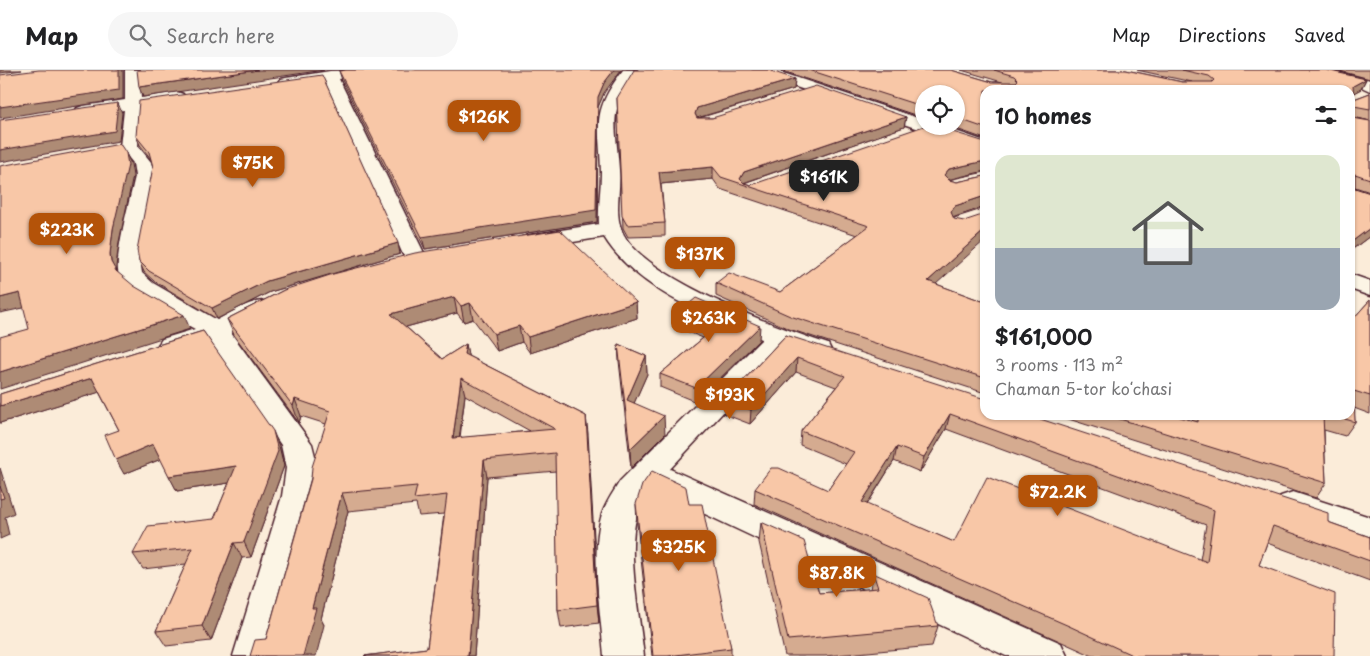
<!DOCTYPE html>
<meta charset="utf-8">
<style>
body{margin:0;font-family:"Playpen Sans",sans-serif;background:#f6f6f6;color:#202124;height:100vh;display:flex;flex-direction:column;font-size:19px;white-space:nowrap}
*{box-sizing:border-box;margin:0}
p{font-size:16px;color:#757577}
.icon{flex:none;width:28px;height:28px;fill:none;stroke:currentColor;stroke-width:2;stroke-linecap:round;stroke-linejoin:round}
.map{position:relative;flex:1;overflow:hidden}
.panel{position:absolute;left:980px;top:15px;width:375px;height:335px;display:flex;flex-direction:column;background:#fff;border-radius:15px;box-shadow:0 1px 4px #0004}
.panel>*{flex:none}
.tools{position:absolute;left:915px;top:15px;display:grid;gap:10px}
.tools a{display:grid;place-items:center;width:50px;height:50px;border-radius:50%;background:#fff;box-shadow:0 1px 4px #0004;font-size:25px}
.price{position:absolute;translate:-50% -42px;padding:0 11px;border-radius:10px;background:#b45309;color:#fff;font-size:16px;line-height:32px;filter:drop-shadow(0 1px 2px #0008)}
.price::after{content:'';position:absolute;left:50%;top:30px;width:15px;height:11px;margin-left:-8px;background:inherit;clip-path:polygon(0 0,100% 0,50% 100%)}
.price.on{background:#222;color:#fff}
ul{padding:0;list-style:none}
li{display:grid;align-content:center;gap:10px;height:265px;padding:0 15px}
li+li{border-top:1px solid #e0e0e0}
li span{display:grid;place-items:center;height:155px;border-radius:15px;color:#555}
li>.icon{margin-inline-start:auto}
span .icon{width:90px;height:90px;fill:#fffc;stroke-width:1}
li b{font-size:21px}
h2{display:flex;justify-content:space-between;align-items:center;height:60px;padding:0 15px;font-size:21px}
header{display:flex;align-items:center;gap:30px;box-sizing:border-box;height:70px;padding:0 25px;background:#fff;border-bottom:1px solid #e0e0e0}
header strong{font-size:24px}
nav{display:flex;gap:28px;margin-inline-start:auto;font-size:18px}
.search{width:350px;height:45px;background:#f6f6f6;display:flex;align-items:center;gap:12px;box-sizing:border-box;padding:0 18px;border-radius:28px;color:#757577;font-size:19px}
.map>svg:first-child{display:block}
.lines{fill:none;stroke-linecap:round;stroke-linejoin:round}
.minor-casing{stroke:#4a1f2b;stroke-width:3}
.minor{fill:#fcf5e5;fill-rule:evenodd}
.wall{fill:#d5ab90;stroke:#4a1f2b;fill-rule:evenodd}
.shaded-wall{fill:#ae8b75;stroke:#4a1f2b}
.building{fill:#f8c7a7;stroke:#4a1f2b;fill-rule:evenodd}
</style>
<header>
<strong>Map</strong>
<div class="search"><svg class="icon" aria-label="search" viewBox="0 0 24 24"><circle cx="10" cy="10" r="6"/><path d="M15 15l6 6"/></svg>Search here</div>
<nav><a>Map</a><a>Directions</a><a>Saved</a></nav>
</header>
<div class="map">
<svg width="1370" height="586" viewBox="0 0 1370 586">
<rect width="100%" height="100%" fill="#fbecd9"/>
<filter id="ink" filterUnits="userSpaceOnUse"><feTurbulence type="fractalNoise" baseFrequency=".02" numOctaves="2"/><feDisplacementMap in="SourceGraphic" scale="10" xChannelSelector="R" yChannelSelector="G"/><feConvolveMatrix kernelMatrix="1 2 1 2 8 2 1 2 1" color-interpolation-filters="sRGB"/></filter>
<g filter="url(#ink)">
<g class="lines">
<defs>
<g id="minor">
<path d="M125,0H139L141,28L177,22L183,24L185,27L183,30L177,32L141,37L138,76L151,92L155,106L140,190L142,203L153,213L217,250C233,242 253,227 272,232L275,237L272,242L231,263L307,367L312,374L318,398L316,426L273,586H233L282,426L286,398L281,375L210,271L171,283L162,281L158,275L162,269L195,259C177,249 126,223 119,205C113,189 131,126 135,106L133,93L120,77L124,40L83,46L77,44L75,41L77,38L83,36L125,30Z"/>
<polygon points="375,0 373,3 339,9 427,189 424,194 416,196 408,194 405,189 325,11 286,16 281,15 279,12 281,9 286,8 330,1"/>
<path d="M623,0H637C607,43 616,52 619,100C621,119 614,143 622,161C642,208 779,258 828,274L831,280L828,286L818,288L784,277L670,399L1061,573L1067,586H1006L652,419C645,426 640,434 637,445C626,483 640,546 644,586H604C601,545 590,483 602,444C606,432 614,421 620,411L762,269C708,248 635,218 604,167L530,179L522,177L519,172L522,167L530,165L599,154C598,137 601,120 601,103C600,54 590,44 623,0Z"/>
<polygon points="753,0 774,0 924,50 924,56 941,56 985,71 985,82 755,3"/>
<polygon points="1301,0 1328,0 1367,9 1370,10 1370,21 1357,15 1303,3"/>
<polygon points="1350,204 1370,211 1370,226 1350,219"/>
<polygon points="1293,422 1370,447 1370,473 1281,444 1276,435 1281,426"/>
</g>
</defs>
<use href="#minor" class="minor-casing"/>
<use href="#minor" class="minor"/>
</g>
<g class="wall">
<polygon points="780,0 951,0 992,12 1002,12 961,0 1126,0 1182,12 1192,12 1137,0 1326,0 1366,9 1361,19 1353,23 1354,29 1370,23 1370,51 1353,47 1370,51 1370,122 1355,117 1355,118 1370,123 1370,166 1350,181 1350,20 985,20 985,69 948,56 956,56 956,24 924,24 924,48"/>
<polygon points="1336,0 1370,0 1370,9"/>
<polygon points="339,1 604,23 598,37 597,152 425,179 342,10"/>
<polygon points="795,9 794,19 699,48 712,48 906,47 904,57 744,113 751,115 985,72 985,102 948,110 957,112 985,106 985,138 954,148 936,214 982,231 985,228 985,323 789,259 716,226 716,213 780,222 857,165 720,119 713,109 661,114 665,153 665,166 628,167 623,158 617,28"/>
<polygon points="136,66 400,184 270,222 217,249 154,211 144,202 139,191 153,97 151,89 140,75"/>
<path d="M284,220L636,232L637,248L530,283L522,272L497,281L473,249L464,252L457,243L406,257L442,289L466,274L468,286L586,346L599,553L561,558L558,540L556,401L487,407L474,586H364L427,578L444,444L419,446L416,434L348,441L321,549L324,555L266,569L326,354L301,346L299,353L234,265L227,249ZM465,325L530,361L460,368Z"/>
<polygon points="1370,230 1370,344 1354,338 1355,352 1345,366 1324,360 1326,413 1316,428 1056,345 1173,345 1192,351 1193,345 1350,345 1352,250"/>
<polygon points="677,244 759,270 696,332 660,317 660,304 703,268 677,257"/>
<polygon points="203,261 279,376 284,396 251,487 242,488 211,571 166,576 156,561 186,494 143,499 133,484 214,449 229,413 177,421 161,389 124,404 119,360 99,322 0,353 0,324"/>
<path d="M786,265L985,345L1328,452L1370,467V511L1267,473L1259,495L1334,586H1093L754,434L755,419L828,420L846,394L800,375L801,361L836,317L796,302L750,354L724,344L725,330ZM946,359L1206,455L1200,490L954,472L867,435L894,391L920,402Z"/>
<polygon points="618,274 646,286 647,304 634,333 665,364 631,398 619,291"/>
<polygon points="636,434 689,434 731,578 731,586 652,586 637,454"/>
<polygon points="761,452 819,523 870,519 873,503 938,556 932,576 825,586 785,586 759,472"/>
</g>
<g class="shaded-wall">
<polygon points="0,0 22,0 0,3"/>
<polygon points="119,0 123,0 123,29 0,48 0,37"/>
<polygon points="258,0 324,0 143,27 139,17"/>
<polygon points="614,0 621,0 604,23 598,37 597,152 425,179 422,167 598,27 604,13"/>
<polygon points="795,9 794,19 697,48 695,44 697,38"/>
<polygon points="1366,9 1361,19 1350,25 1353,16"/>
<polygon points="118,33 122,43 119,71 0,92 0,80"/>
<polygon points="906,47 904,57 743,113 740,109 744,102"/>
<polygon points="126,83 131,94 133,106 119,172 116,197 117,205 111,192 110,184 113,159"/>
<polygon points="985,91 985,101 947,110 944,105 949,99"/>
<polygon points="713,97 713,109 660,114 659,102"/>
<polygon points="985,126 984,137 952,148 951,142 955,136"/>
<polygon points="1370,158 1370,166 1350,181 1350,173"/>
<polygon points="985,160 985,170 925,224 928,211"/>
<polygon points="398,173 400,184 270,222 217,249 212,238 267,211"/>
<polygon points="20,223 28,237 0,243 0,228"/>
<polygon points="454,227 457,243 395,260 391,244"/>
<polygon points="636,232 637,248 530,283 528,267"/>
<polygon points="470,233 473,249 464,252 461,236"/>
<polygon points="184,245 190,259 0,319 0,302"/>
<polygon points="519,256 522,272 497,281 494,264"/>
<polygon points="760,256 759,270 696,332 696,318"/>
<polygon points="466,274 469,290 464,284"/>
<polygon points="646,286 647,304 628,347 627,330"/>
<polygon points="797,288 796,302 750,354 751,340"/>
<polygon points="92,308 100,322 0,353 0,336"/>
<polygon points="461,308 465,325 457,385 453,368"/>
<polygon points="295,329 301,346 299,353 293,336"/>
<polygon points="950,344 946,359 920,402 924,387"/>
<polygon points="586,346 588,363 599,553 597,535"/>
<polygon points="664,346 665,364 631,398 630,379"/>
<polygon points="273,361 279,376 284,396 251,487 244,472"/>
<polygon points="153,374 161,389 124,404 116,390"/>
<polygon points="897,377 894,391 859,447 862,432"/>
<polygon points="484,390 487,407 474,586 468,586"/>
<polygon points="236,396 242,411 177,421 169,406"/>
<polygon points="0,398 14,443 5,447 9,465 0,469"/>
<polygon points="342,423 348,441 321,549 324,555 316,586 303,586 312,538"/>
<polygon points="234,473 242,488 211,571 202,556"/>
</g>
<g class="building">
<polygon points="39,0 119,0 119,20 0,37 0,5"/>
<polygon points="137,0 258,0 139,17"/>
<polygon points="346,0 614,0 604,13 598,27 596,140 422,167 339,1"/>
<polygon points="634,0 768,0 795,9 697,38 695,44 697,48 712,48 816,16 906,47 744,102 740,109 744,113 751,115 924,56 934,56 985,72 985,91 949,99 944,105 949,110 957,112 985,106 985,126 955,136 951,142 954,149 964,151 985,144 985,160 928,211 982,231 985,228 985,308 790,246 716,213 729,203 780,222 869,156 721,107 713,97 659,102 665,153 627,155 622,146 617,28"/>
<polygon points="809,0 951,0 992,12 1016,12 1018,10 1014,6 994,0 1126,0 1182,12 1212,12 1214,10 1209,6 1182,0 1326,0 1366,9 1353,16 1354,29 1370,23 1370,39 1354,36 1353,48 1370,51 1370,109 1355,104 1355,118 1370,123 1370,158 1350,173 1350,20 985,20 985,58 956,48 956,24 924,24 924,37"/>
<polygon points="322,5 398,173 267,211 212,238 149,201 139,191 137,180 153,97 149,82 136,66 139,31"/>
<polygon points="118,33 115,61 0,80 0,50"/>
<polygon points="120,74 126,83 128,95 113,159 110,184 111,192 116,201 134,216 184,245 0,302 0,267 29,259 20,223 0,228 0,96"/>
<path d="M560,160L636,232L528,267L519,256L494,264L470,233L461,236L454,227L391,244L442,289L466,274L464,284L586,346L597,535L558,540L555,383L484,390L468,586H364L427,578L447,425L414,429L417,416L342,423L312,538H316L303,586H250L255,570L266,569L311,409L312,397L330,341L295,329L293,336L227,249L284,220L333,204L415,183ZM461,308L555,359L453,368Z"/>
<polygon points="696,228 760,256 696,318 660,304 714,259 677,244"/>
<polygon points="1370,230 1370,326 1354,321 1355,352 1332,345 1350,345 1350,249 1352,250"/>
<polygon points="203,261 273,361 278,381 244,472 234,473 202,556 156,561 193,478 133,484 148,456 214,449 236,396 169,406 153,374 116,390 105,365 119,360 92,308 0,336 0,324"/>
<path d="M786,265L985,329V345H1028L1328,443V452L1370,467V491L1273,456L1259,495L1335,524L1334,586H1134L1069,556L755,419L771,398H779L828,420L854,382L801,361L845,306L797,288L751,340L725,330ZM950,344L1214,440L1207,492L987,407L954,472L862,432L897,377L924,387Z"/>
<polygon points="618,274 646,286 627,330 664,346 630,379"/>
<polygon points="1107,345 1173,345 1198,352 1198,345 1323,345 1326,413"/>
<polygon points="652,401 686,417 689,434 702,434 731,578 668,586 653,586 636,434 642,415"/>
<polygon points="0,416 4,428 0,429"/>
<polygon points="761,452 804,471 819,523 878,518 873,503 928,528 938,556 788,570"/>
</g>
</g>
</svg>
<div class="tools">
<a><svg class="icon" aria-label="locate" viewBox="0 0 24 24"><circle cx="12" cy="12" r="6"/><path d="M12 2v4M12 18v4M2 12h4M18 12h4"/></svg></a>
</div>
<b class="price" style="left:484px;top:72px">$126K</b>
<b class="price" style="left:253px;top:118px">$75K</b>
<b class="price on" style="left:824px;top:132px">$161K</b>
<b class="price" style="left:67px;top:185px">$223K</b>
<b class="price" style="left:700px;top:209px">$137K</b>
<b class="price" style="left:709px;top:273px">$263K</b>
<b class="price" style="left:730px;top:350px">$193K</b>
<b class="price" style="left:1058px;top:447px">$72.2K</b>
<b class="price" style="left:679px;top:502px">$325K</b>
<b class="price" style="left:837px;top:528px">$87.8K</b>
<section class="panel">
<h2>10 homes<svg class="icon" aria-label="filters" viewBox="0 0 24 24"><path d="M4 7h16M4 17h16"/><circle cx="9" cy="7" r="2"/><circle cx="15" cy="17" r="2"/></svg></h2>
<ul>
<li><span style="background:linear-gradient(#dfe7d0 60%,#9aa5b1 0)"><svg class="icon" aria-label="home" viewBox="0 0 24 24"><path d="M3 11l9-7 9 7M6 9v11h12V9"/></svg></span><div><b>$161,000</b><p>3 rooms · 113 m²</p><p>Chaman 5-tor koʻchasi</p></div></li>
</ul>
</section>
</div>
